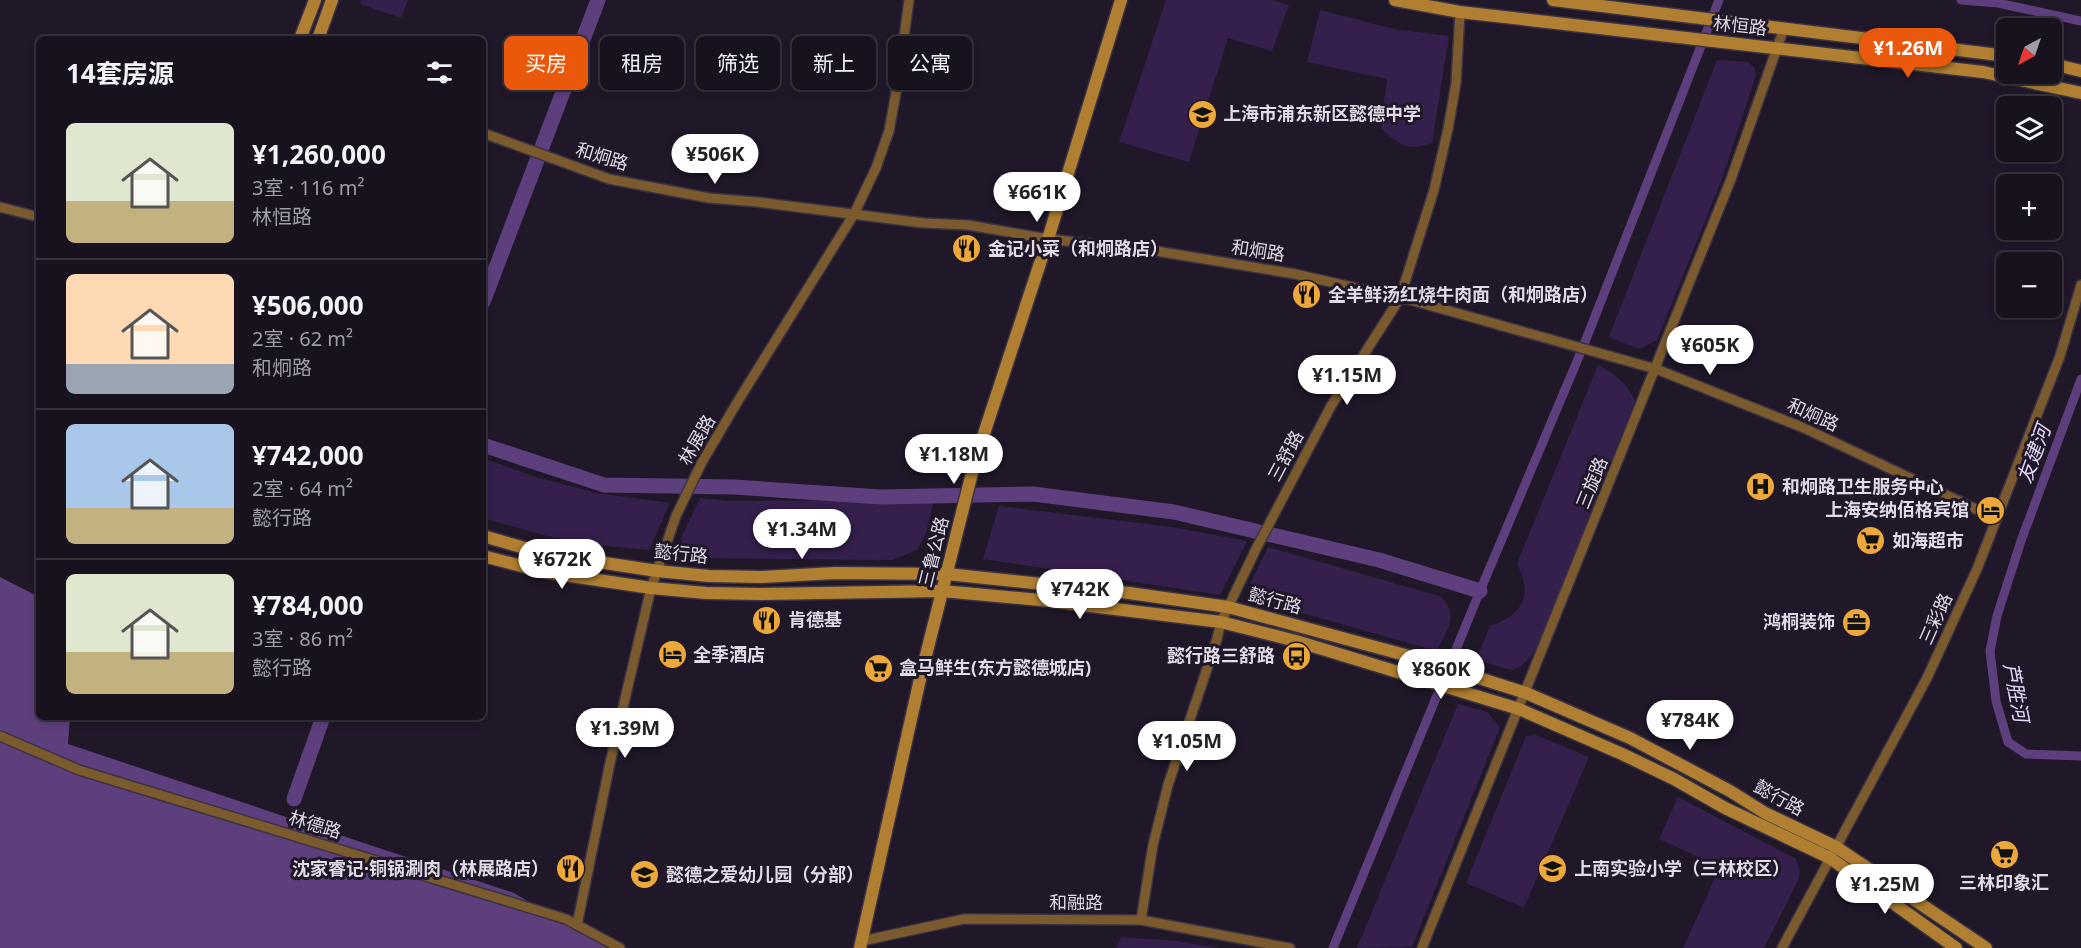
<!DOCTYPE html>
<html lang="zh">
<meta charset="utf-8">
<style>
body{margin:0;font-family:"Noto Sans","Noto Sans SC",sans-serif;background:#211b28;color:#f1f3f6;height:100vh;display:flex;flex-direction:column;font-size:22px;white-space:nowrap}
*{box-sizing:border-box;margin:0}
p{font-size:20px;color:#9f9ea4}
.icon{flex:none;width:33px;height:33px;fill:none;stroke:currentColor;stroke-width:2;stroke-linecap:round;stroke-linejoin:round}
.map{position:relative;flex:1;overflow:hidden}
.drawer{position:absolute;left:36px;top:36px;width:450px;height:684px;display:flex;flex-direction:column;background:#18121f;border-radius:9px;box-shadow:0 3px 9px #0003,0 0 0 2px #36323d}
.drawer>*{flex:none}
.top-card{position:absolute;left:504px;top:36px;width:570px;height:54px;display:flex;gap:12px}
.needle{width:39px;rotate:220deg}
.controls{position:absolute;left:1996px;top:18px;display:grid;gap:12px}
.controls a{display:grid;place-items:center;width:66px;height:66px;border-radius:9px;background:#18121f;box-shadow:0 3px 9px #0003,0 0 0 2px #36323d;font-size:30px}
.price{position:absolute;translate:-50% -51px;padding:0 14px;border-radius:21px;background:#fff;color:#222;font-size:20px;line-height:39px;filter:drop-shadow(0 2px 3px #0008)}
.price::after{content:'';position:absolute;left:50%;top:36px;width:18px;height:14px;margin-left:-9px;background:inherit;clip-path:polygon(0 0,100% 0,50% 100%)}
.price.active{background:#ea580c;color:#fff}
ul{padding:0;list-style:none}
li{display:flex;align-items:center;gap:18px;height:150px;padding:0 30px}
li+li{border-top:2px solid #36323d}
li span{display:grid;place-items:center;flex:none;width:168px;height:120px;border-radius:9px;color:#555}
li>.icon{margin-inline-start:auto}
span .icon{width:72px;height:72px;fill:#fffc;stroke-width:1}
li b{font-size:26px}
h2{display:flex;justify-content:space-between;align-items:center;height:72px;padding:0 30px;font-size:26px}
.pill{padding:0 21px;border-radius:9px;background:#18121f;box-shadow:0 3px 9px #0003,0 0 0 2px #36323d;font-size:21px;line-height:54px}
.pill.active{background:#ea580c;color:#fff}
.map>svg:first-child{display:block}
.green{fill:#351f4c}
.forest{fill:#5d3f7d}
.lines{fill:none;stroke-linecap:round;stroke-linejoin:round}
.canal{stroke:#5e3f7e;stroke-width:9}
.river{stroke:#5e3f7e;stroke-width:15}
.street-casing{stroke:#3b3343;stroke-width:12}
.secondary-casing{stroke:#3b3343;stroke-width:15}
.street{stroke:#7b5b2e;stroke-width:9}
.secondary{stroke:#b17f31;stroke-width:12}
.labels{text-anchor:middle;stroke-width:6;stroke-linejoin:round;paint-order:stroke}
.street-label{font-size:18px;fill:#dfdae6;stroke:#201829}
.poi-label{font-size:18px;font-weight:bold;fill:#dfdae6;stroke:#201829;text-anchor:start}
.water-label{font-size:20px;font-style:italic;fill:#e8d7fd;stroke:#201829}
</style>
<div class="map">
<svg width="2081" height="948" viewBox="0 0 2081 948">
<rect width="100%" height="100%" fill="#201829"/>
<g class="green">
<polygon points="361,0 408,0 401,18 360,4"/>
<polygon points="1166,0 1272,0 1289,5 1272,51 1228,38 1189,162 1119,142"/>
<path d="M1320,10L1394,29L1449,36L1432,143C1407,152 1399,145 1381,128L1387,79L1307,62Z"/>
<polygon points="1717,60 1748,62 1754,67 1756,75 1722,179 1657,340 1639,349 1609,337"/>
<path d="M1598,365C1615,374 1627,383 1635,401L1536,650L1522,666L1512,670L1476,660L1490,626C1522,615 1534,596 1517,564Z"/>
<polygon points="483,458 536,477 596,493 670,503 649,550 588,544 543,535 483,518"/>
<polygon points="700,498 730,501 934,500 926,533 917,550 892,560 701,558 685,552 681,538"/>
<polygon points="999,506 1172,527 1247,541 1220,595 983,559"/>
<path d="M1268,547L1442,597C1459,619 1447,628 1437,651L1259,601L1251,594L1250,584Z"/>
<polygon points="1458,704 1487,712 1500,727 1412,947 1357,948"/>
<polygon points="1536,735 1589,757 1524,908 1466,883 1526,736"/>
<polygon points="1678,797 1796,859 1800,872 1798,881 1764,948 1683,948 1720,867 1659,839"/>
<polygon points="1121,937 1177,941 1218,948 1116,948"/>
</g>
<polygon class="forest" points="0,577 39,597 39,717 70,717 68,744 514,893 608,948 0,948"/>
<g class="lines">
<g class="canal">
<polyline points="1961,0 1998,3 2081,21"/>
<polyline points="2081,379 2021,541 1997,616 1990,651 1996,701 2008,742 2026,754 2081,756"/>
<polyline points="1333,948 1480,591 1583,347 1719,0"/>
</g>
<g class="river">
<polyline points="483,302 598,0"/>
<polyline points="483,445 604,485 734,487 881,497 1033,494 1174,512 1379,560 1480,591"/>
<polyline points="294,799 323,717"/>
</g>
<defs>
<g id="street">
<polyline points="483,133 609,179 709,198 757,202 923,223 968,225 1048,239 1150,250 1295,274 1414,301 1656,369 1804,428 1997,519"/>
<polyline points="0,207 39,217"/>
<polyline points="0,736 79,770 566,919 620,948"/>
<polyline points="1141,920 1153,845 1168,785 1217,639 1221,622 1256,549 1331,406 1400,298 1434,190 1448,129 1456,83 1460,12"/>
<polyline points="577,925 610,763 651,588 676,516 702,462 738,401 854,214 876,168 889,131 898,82 909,0"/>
<polyline points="862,941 964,919 1141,920 1290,948"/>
<polyline points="1422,948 1731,179 1784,28"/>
<polyline points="1782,948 1927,678 1977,569 2060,356 2081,285"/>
</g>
<g id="secondary">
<polyline points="1395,0 1460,12 1983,72 2081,93"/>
<polyline points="1553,0 2007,56"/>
<polyline points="300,39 315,0"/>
<polyline points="318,39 332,0"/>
<polyline points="2052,64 2081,71"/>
<polyline points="483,536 546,554 657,571 709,576 761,577 835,573 947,574 1129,593 1228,607 1416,658 1526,693 1630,738 1730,791 1765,813 1836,847 1986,948"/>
<polyline points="483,556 544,572 651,588 706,593 760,594 942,591 1041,600 1221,622 1296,641 1519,709 1622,754 1674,779 1725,808 1830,858 1956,948"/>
<polyline points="860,948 920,679 975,461 1048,239 1121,0"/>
</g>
</defs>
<use href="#street" class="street-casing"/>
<use href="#secondary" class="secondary-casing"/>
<use href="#street" class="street"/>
<use href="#secondary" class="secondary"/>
</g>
<defs>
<symbol id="school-disc" viewBox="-11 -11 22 22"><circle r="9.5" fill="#eda83b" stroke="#201829"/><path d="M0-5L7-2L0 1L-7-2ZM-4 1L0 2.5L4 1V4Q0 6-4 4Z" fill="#111"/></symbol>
<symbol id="restaurant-disc" viewBox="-11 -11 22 22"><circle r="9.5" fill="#eda83b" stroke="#201829"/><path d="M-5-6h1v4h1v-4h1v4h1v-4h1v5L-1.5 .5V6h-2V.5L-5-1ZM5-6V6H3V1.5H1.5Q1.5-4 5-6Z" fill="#111"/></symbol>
<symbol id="hospital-disc" viewBox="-11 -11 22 22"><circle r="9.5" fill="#eda83b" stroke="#201829"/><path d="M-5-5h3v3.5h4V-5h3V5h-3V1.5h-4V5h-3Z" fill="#111"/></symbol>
<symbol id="hotel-disc" viewBox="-11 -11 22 22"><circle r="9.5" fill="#eda83b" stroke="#201829"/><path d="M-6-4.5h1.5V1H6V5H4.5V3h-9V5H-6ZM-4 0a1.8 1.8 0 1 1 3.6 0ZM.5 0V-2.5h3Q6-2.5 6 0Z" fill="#111"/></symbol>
<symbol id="supermarket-disc" viewBox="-11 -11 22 22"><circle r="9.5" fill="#eda83b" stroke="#201829"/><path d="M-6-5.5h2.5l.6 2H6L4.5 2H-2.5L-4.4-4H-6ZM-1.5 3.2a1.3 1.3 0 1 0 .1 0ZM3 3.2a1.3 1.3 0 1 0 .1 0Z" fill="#111"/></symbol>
<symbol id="office-disc" viewBox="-11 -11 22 22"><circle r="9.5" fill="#eda83b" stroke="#201829"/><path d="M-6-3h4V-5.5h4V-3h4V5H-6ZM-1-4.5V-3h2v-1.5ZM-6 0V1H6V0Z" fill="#111"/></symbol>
<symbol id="bus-disc" viewBox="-11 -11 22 22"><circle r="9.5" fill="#eda83b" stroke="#201829"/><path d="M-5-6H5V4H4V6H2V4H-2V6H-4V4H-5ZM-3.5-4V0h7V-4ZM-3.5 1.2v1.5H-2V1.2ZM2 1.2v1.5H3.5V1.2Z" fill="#111"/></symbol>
</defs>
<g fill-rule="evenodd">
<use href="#school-disc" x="1186" y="98" width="33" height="33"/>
<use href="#restaurant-disc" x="950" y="232" width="33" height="33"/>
<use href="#restaurant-disc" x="1290" y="278" width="33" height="33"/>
<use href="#hospital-disc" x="1744" y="470" width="33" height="33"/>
<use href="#hotel-disc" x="1974" y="494" width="33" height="33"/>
<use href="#supermarket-disc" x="1854" y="524" width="33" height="33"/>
<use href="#restaurant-disc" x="750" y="604" width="33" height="33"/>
<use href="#office-disc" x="1840" y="606" width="33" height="33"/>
<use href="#hotel-disc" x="656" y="638" width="33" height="33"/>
<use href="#bus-disc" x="1280" y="640" width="33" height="33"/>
<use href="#supermarket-disc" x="862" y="652" width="33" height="33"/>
<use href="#supermarket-disc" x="1988" y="838" width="33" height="33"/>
<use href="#restaurant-disc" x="554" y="852" width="33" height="33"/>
<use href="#school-disc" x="1536" y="852" width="33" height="33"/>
<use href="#school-disc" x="628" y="858" width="33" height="33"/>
</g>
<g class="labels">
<g class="street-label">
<text transform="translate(1740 26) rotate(6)" y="6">林恒路</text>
<text transform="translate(602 157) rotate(17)" y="6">和炯路</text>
<text transform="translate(1258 251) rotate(9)" y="6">和炯路</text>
<text transform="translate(1813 415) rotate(24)" y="6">和炯路</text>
<text transform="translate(697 440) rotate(-60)" y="6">林展路</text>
<text transform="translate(1286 456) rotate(-62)" y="6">三舒路</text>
<text transform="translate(1592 483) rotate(-68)" y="6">三旋路</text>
<text transform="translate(934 552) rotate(-76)" y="6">三鲁公路</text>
<text transform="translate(681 554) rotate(6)" y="6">懿行路</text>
<text transform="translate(1275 601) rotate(15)" y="6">懿行路</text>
<text transform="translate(1936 619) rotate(-66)" y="6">三彩路</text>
<text transform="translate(1779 798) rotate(29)" y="6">懿行路</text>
<text transform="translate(315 825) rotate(17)" y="6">林德路</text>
<text x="1076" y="909">和融路</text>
</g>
<g class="poi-label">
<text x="1223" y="120">上海市浦东新区懿德中学</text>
<text x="988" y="255">金记小菜（和炯路店）</text>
<text x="1328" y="301">全羊鲜汤红烧牛肉面（和炯路店）</text>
<text x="1782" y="493">和炯路卫生服务中心</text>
<text x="1969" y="516" text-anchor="end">上海安纳佰格宾馆</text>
<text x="1892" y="547">如海超市</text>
<text x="788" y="626">肯德基</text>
<text x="1835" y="628" text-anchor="end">鸿桐装饰</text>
<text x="693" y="661">全季酒店</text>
<text x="1275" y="662" text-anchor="end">懿行路三舒路</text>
<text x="899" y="674">盒马鲜生(东方懿德城店)</text>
<text x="549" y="875" text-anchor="end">沈家睿记·铜锅涮肉（林展路店）</text>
<text x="1574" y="875">上南实验小学（三林校区）</text>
<text x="666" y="881">懿德之爱幼儿园（分部）</text>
<text x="2004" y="889" text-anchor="middle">三林印象汇</text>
</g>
<g class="water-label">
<text transform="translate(2034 454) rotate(-70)" y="7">友建河</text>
<text transform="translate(2016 692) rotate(79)" y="7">芦胜河</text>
</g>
</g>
</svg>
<div class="controls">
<a><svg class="needle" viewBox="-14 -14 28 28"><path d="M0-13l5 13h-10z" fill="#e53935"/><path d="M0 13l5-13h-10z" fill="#9f9ea4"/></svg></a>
<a><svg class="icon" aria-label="layers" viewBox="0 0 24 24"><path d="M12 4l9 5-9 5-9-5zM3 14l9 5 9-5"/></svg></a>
<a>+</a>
<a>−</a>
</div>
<b class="price active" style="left:1908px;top:79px">¥1.26M</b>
<b class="price" style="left:715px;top:185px">¥506K</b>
<b class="price" style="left:1037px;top:223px">¥661K</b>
<b class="price" style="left:1710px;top:376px">¥605K</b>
<b class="price" style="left:1347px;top:406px">¥1.15M</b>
<b class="price" style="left:954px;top:485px">¥1.18M</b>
<b class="price" style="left:802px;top:560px">¥1.34M</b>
<b class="price" style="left:562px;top:590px">¥672K</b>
<b class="price" style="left:1080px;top:620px">¥742K</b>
<b class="price" style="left:1441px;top:700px">¥860K</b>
<b class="price" style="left:1690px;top:751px">¥784K</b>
<b class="price" style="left:625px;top:759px">¥1.39M</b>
<b class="price" style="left:1187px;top:772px">¥1.05M</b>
<b class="price" style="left:1885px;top:915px">¥1.25M</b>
<div class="top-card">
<a class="pill active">买房</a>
<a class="pill">租房</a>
<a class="pill">筛选</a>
<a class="pill">新上</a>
<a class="pill">公寓</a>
</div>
<section class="drawer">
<h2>14套房源<svg class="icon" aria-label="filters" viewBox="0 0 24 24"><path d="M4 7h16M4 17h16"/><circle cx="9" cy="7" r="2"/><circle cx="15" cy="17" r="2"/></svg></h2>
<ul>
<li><span style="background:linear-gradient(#dfe7d0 65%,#c2b280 0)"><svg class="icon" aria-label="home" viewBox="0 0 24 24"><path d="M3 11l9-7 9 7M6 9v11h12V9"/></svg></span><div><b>¥1,260,000</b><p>3室 · 116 m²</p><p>林恒路</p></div></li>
<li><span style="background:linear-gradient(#ffd9b3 75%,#9aa5b1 0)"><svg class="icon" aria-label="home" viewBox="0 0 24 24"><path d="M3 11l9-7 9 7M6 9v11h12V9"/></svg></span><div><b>¥506,000</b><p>2室 · 62 m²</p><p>和炯路</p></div></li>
<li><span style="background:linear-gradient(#a9c7e8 70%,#c2b280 0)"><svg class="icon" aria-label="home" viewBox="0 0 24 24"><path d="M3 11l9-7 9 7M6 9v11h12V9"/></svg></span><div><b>¥742,000</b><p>2室 · 64 m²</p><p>懿行路</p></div></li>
<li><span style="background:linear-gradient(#dfe7d0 65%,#c2b280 0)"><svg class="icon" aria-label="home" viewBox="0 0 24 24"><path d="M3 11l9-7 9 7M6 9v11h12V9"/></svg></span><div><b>¥784,000</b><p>3室 · 86 m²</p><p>懿行路</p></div></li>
</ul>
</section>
</div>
